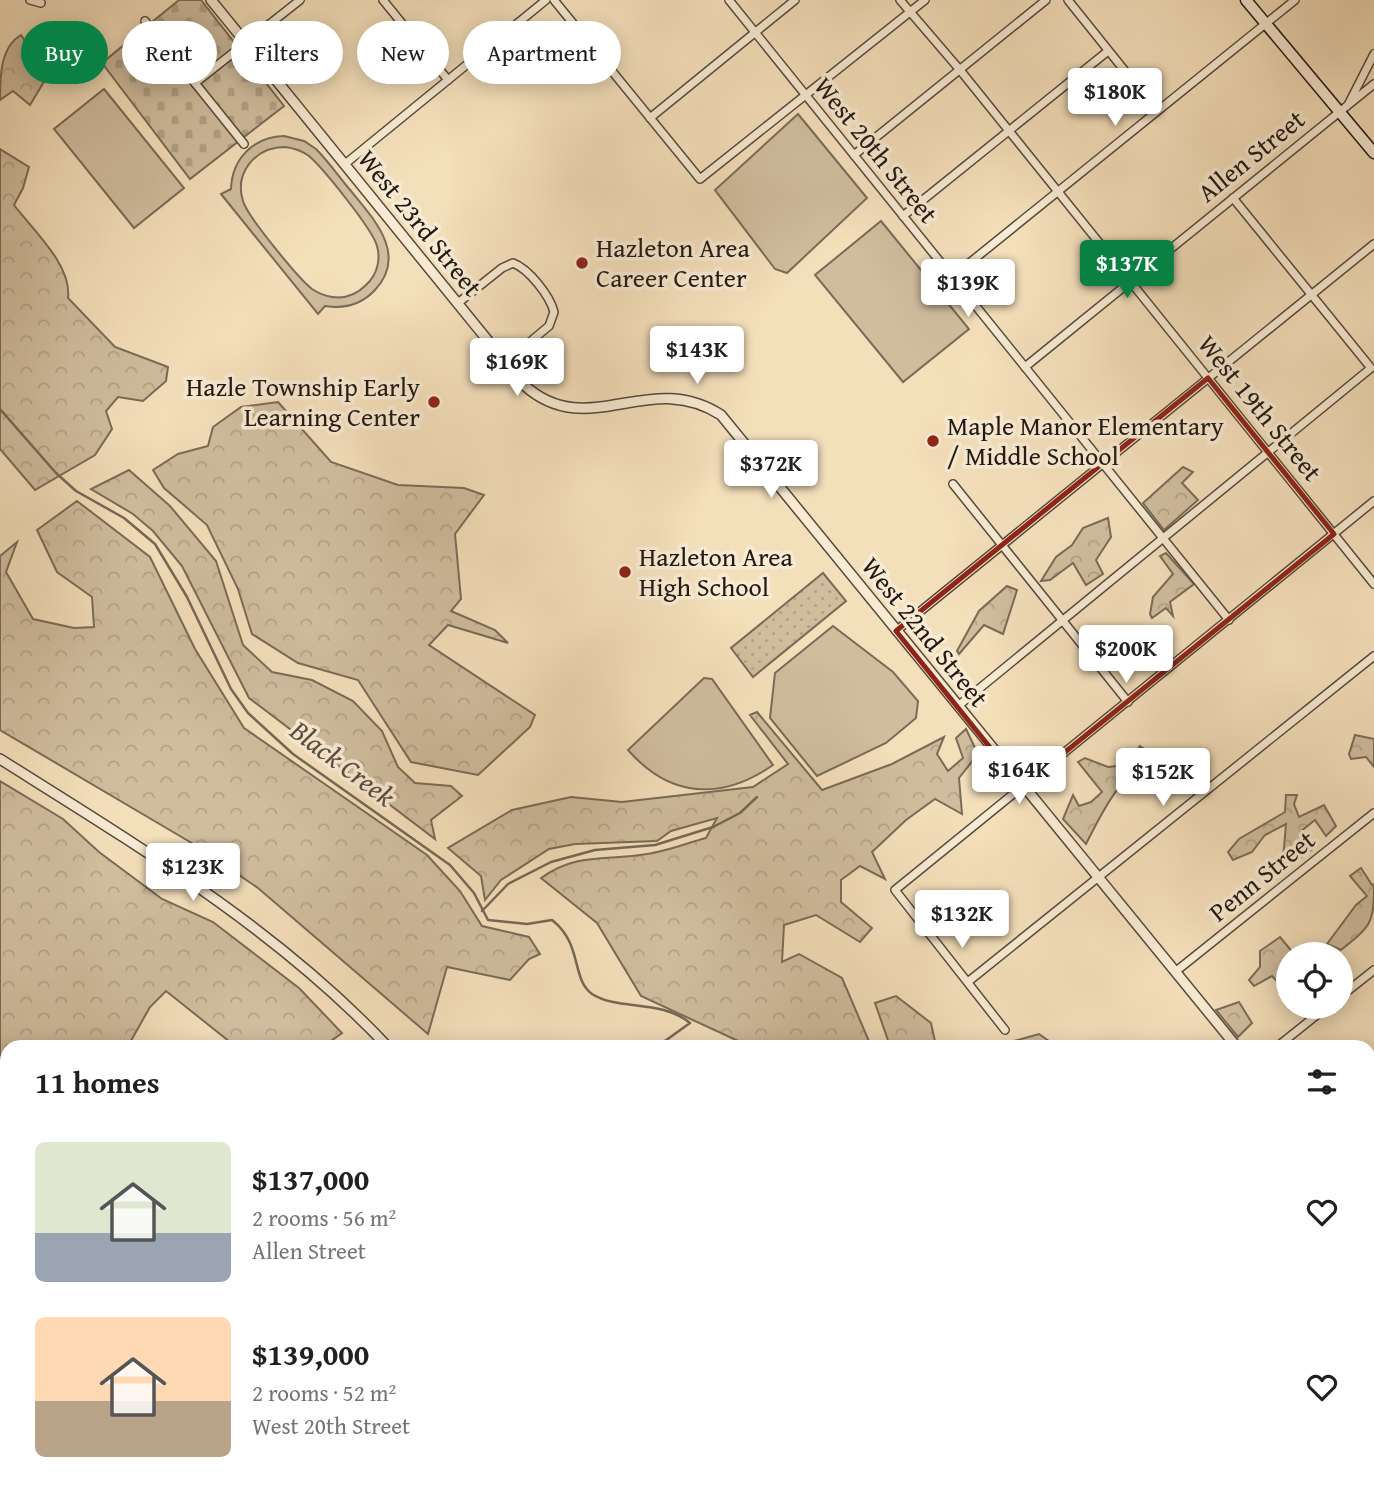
<!DOCTYPE html>
<meta charset="utf-8">
<style>
body{margin:0;font-family:"Gentium Book Plus",serif;background:#f6f6f6;color:#202124;height:100vh;display:flex;flex-direction:column;font-size:26px;white-space:nowrap}
*{box-sizing:border-box;margin:0}
p{font-size:23px;color:#757577}
.icon{flex:none;width:38px;height:38px;fill:none;stroke:currentColor;stroke-width:2;stroke-linecap:round;stroke-linejoin:round}
.map{position:relative;flex:1;overflow:hidden}
.drawer{position:absolute;left:0px;top:1040px;width:1376px;height:450px;display:flex;flex-direction:column;background:#fff;border-radius:21px 21px 0 0;box-shadow:0 4px 18px #0003}
.drawer>*{flex:none}
.hud{position:absolute;left:21px;top:21px;width:700px;height:63px;display:flex;gap:14px}
.fabs{position:absolute;left:1276px;top:942px;display:grid;gap:14px}
.fabs a{display:grid;place-items:center;width:77px;height:77px;border-radius:50%;background:#fff;box-shadow:0 4px 18px #0003;font-size:35px}
.price{position:absolute;translate:-50% -60px;padding:0 16px;border-radius:7px;background:#fff;color:#222;font-size:23px;line-height:46px;filter:drop-shadow(0 2px 4px #0008)}
.price::after{content:'';position:absolute;left:50%;top:42px;width:21px;height:16px;margin-left:-10px;background:inherit;clip-path:polygon(0 0,100% 0,50% 100%)}
.price.on{background:#0b8043;color:#fff}
ul{padding:0;list-style:none}
li{display:flex;align-items:center;gap:21px;height:175px;padding:0 35px}
li span{display:grid;place-items:center;flex:none;width:196px;height:140px;border-radius:10px;color:#555}
li>.icon{margin-inline-start:auto}
span .icon{width:84px;height:84px;fill:#fffc;stroke-width:1}
li b{font-size:30px}
h2{display:flex;justify-content:space-between;align-items:center;height:84px;padding:0 35px;font-size:30px}
.tag{padding:0 24px;border-radius:32px;background:#fff;box-shadow:0 4px 18px #0003;font-size:24px;line-height:63px}
.tag.on{background:#0b8043;color:#fff}
.map>svg:first-child{display:block}
.grass{fill:#d0bd9e;stroke:#796b58;stroke-width:2;fill-rule:evenodd}
.forest{fill:url(#forest-crowns);stroke:#796b58;stroke-width:2}
.cemetery{fill:url(#cemetery-stones);stroke:#796b58;stroke-width:2}
.park{fill:url(#park-dots);stroke:#796b58;stroke-width:2}
.lines{fill:none;stroke-linecap:round;stroke-linejoin:round}
.stream{stroke:#756855;stroke-width:2.5}
.minor-casing{stroke:#564a3c;stroke-width:10}
.tertiary-casing{stroke:#564a3c;stroke-width:12}
.secondary-casing{stroke:#221912;stroke-width:13}
.minor{stroke:#f8ead3;stroke-width:7}
.tertiary{stroke:#f8ead3;stroke-width:9}
.secondary{stroke:#f8ead3;stroke-width:10}
.marked{fill:none;stroke:#8f2418;stroke-width:5;stroke-linejoin:round}
.poi-dot{fill:#8f2418;stroke:#f8ead3;stroke-width:2.5}
.labels{text-anchor:middle;stroke-width:7;stroke-linejoin:round;paint-order:stroke}
.street-label{font-size:26px;fill:#221912;stroke:#f8ead3}
.poi-label{font-size:26px;fill:#221912;stroke:#f8ead3;text-anchor:start}
.water-label{font-size:28px;font-style:italic;fill:#5a4d3f;stroke:#f8ead3}
</style>
<div class="map">
<svg width="1374" height="1488" viewBox="0 0 1374 1488">
<defs>
<pattern id="forest-crowns" width="20" height="18" patternUnits="userSpaceOnUse" patternTransform="scale(1.75)"><rect width="20" height="18" fill="#d0bd9e"/><path d="M2 6a3 3 0 1 1 6 0M12 15a3 3 0 1 1 6 0" fill="none" stroke="#b2a287"/></pattern>
<pattern id="cemetery-stones" width="16" height="16" patternUnits="userSpaceOnUse" patternTransform="scale(1.75)"><rect width="16" height="16" fill="#d0bd9e"/><path d="M2 7V4a2 2 0 0 1 4 0v3zM10 15v-3a2 2 0 0 1 4 0v3z" fill="#b2a287"/></pattern>
<pattern id="park-dots" width="8" height="8" patternUnits="userSpaceOnUse" patternTransform="scale(1.75)"><rect width="8" height="8" fill="#d0bd9e"/><path d="M2 2h.1M6 6h.1" fill="none" stroke="#b2a287" stroke-width="1.8" stroke-linecap="round"/></pattern>
</defs>
<rect width="100%" height="100%" fill="#f4dfbb"/>
<filter id="stains"><feTurbulence type="fractalNoise" baseFrequency=".00286" numOctaves="4"/><feColorMatrix values="0 0 0 0 .2 0 0 0 0 .09 0 0 0 0 .02 0 0 0 .5 -.17"/></filter>
<radialGradient id="worn" r=".72"><stop offset=".6" stop-color="#630" stop-opacity="0"/><stop offset="1" stop-color="#630" stop-opacity=".3"/></radialGradient>
<g class="grass">
<polygon points="104,89 184,188 134,228 54,129"/>
<polygon points="798,114 867,198 787,273 775,269 715,190"/>
<path d="M284,136L304,141L316,149C329,162 339,177 351,191C374,219 408,255 375,290C362,304 344,309 325,306L318,314L221,194L231,189C232,159 253,137 284,136ZM285,147C294,148 302,151 309,156C323,168 373,230 377,246C381,260 377,275 366,285C357,294 345,299 332,297C325,296 318,293 312,289C299,279 247,216 243,201C234,172 256,147 285,147Z"/>
<polygon points="881,221 969,329 903,382 815,275"/>
<polygon points="833,626 893,672 918,701 916,718 886,743 817,776 770,718 775,673"/>
<path d="M704,678L712,679L773,765C721,801 670,798 628,750Z"/>
</g>
<g class="forest">
<path d="M21,35L48,75L30,105L13,91L0,100C0,78 0,47 21,35Z"/>
<path d="M0,149L29,167L23,188L14,205C33,230 72,265 68,298L115,347L168,367L166,381L143,401L118,397L106,411L112,429L95,455L35,490L0,449Z"/>
<polygon points="278,402 331,462 398,485 464,488 484,495 455,534 461,599 451,611 495,630 508,643 448,625 429,645 535,715 530,727 478,775 411,762 358,680 298,663 252,634 238,589 207,525 164,488 153,470 178,454 208,446 213,427 241,407"/>
<polygon points="1183,467 1193,472 1182,483 1198,500 1164,530 1143,503"/>
<polygon points="129,470 170,506 216,561 243,645 272,672 312,680 353,701 382,731 398,767 415,783 451,786 462,796 431,820 435,839 249,698 182,566 153,531 133,514 91,489"/>
<polygon points="77,501 150,557 195,649 244,728 427,855 460,891 482,926 529,937 540,954 529,959 510,980 447,967 428,1034 258,888 190,842 0,730 0,556 17,542 6,572 33,619 74,628 94,627 92,597 57,572 37,530"/>
<polygon points="1108,518 1111,537 1096,560 1103,574 1086,585 1073,563 1050,580 1041,581 1056,557 1072,545 1083,528"/>
<polygon points="1166,553 1194,584 1170,602 1173,616 1166,608 1152,618 1150,614 1153,597 1173,574 1160,556"/>
<polygon points="1007,586 1017,590 1003,634 984,625 959,654 957,651 979,611"/>
<path d="M757,712L822,790L892,764L944,737L937,754L948,771L963,758L956,738L966,729L978,754L959,778L962,814L935,799L906,820L872,852L885,879L860,866L841,880V902L872,928L860,942L816,915L784,925L782,962L799,954L842,978L871,1046H749L641,996L597,923L541,878C577,852 606,861 647,854C667,851 687,843 706,838L717,818L671,831L657,841L575,844L549,849L501,880L485,900L481,876L448,848L512,810L571,797L622,802L753,787L788,764L750,715Z"/>
<polygon points="1355,735 1374,739 1374,767 1366,757 1351,759 1349,754"/>
<path d="M1140,746L1156,757C1124,767 1100,816 1086,844L1063,819L1073,795L1079,806L1091,802L1102,792L1078,762L1085,758L1108,767L1127,765Z"/>
<polygon points="0,781 63,819 99,852 162,899 213,922 299,988 342,1033 324,1046 235,1046 166,991 150,1007 128,1046 7,1046 7,1187 0,1186"/>
<polygon points="1286,795 1297,795 1294,804 1299,817 1324,805 1336,826 1326,836 1315,820 1300,832 1300,850 1317,846 1282,871 1286,824 1265,835 1252,852 1233,860 1228,852 1239,839 1285,812"/>
<path d="M1361,868L1372,885L1374,884C1374,924 1371,926 1341,950L1327,944L1356,905L1367,896L1350,876Z"/>
<polygon points="1280,937 1294,954 1288,954 1288,993 1272,976 1254,986 1249,980 1260,967 1260,951"/>
<polygon points="896,996 931,1023 936,1046 890,1046 875,1003"/>
<polygon points="1239,1002 1252,1023 1238,1037 1216,1010"/>
<polygon points="1039,1034 1056,1046 996,1046"/>
<polygon points="0,1207 7,1209 7,1482 101,1482 100,1488 0,1488"/>
<polygon points="1374,1328 1374,1417 1369,1416 1368,1329"/>
<polygon points="108,1482 685,1482 689,1488 107,1488"/>
<polygon points="764,1482 988,1482 1005,1488 767,1488"/>
<polygon points="1115,1482 1303,1482 1301,1488 1117,1488"/>
</g>
<polygon class="cemetery" points="179,0 201,0 284,106 190,179 102,63"/>
<polygon class="park" points="823,573 846,601 753,677 731,648"/>
<g class="lines">
<g class="stream">
<path d="M0,409L56,473L76,491L124,518L155,544L187,597L231,689L248,713L293,754L450,865L474,893L488,920L527,924L552,920C583,944 571,979 592,994C618,1011 661,999 690,1023L658,1046"/>
<polyline points="482,911 508,884 551,862 595,850 655,845 713,827 740,813 757,797"/>
<polyline points="565,1482 570,1488"/>
<polyline points="657,1482 673,1482"/>
<polyline points="847,1482 858,1488"/>
<polyline points="994,1482 1001,1488"/>
<polyline points="449,1488 452,1482"/>
<polyline points="621,1488 632,1482"/>
<polyline points="1038,1488 1043,1482"/>
</g>
<defs>
<g id="minor">
<polyline points="30,0 41,3"/>
<polyline points="383,0 448,80"/>
<polyline points="554,0 700,179 925,0"/>
<polyline points="729,0 1229,620"/>
<polyline points="900,0 960,70 1374,584"/>
<polyline points="1068,0 1157,111"/>
<polyline points="145,21 195,83"/>
<polyline points="1349,103 1374,54"/>
<polyline points="650,118 795,0"/>
<polyline points="244,144 195,83 300,0"/>
<polyline points="854,155 1046,0"/>
<polyline points="345,164 546,0"/>
<polyline points="903,216 1108,51"/>
<polyline points="952,277 1295,0"/>
<path d="M458,303L502,268L513,263C529,269 550,296 554,312L549,326L507,361"/>
<polyline points="1025,367 1374,84"/>
<polyline points="953,484 1128,702"/>
<polyline points="896,631 1374,244"/>
<polyline points="958,706 1371,368 1233,198"/>
<polyline points="1175,972 1374,813"/>
<polyline points="969,981 1374,656"/>
<polyline points="1340,997 1374,970"/>
<polyline points="1005,1030 895,890 1374,501"/>
<polyline points="1278,1046 1328,1006"/>
<polyline points="1368,1134 1374,1130"/>
<polyline points="1368,1227 1374,1223"/>
</g>
<g id="tertiary">
<path d="M211,0L524,385C588,443 649,368 721,415L1236,1046"/>
<path d="M0,759C135,844 277,929 387,1046"/>
<polyline points="1368,1212 1374,1218"/>
<polyline points="709,1482 714,1488"/>
</g>
<polyline id="secondary" points="1246,0 1374,153"/>
</defs>
<use href="#minor" class="minor-casing"/>
<use href="#tertiary" class="tertiary-casing"/>
<use href="#secondary" class="secondary-casing"/>
<use href="#minor" class="minor"/>
<use href="#tertiary" class="tertiary"/>
<use href="#secondary" class="secondary"/>
</g>
<path class="marked" d="M1208,378L1334,534L1022,787L896,631Z"/>
<g class="poi-dot">
<circle cx="582" cy="263" r="7"/>
<circle cx="434" cy="402" r="7"/>
<circle cx="933" cy="441" r="7"/>
<circle cx="625" cy="572" r="7"/>
</g>
<g class="labels">
<g class="street-label">
<text transform="translate(876 150) rotate(51)" y="9">West 20th Street</text>
<text transform="translate(1251 156) rotate(-39)" y="9">Allen Street</text>
<text transform="translate(420 223) rotate(51)" y="9">West 23rd Street</text>
<text transform="translate(1260 408) rotate(51)" y="9">West 19th Street</text>
<text transform="translate(925 632) rotate(51)" y="9">West 22nd Street</text>
<text transform="translate(1262 876) rotate(-39)" y="9">Penn Street</text>
</g>
<g class="poi-label">
<text x="596" y="257">Hazleton Area<tspan x="596" dy="30">Career Center</tspan></text>
<text x="420" y="396" text-anchor="end">Hazle Township Early<tspan x="420" dy="30">Learning Center</tspan></text>
<text x="947" y="435">Maple Manor Elementary<tspan x="947" dy="30">/ Middle School</tspan></text>
<text x="639" y="566">Hazleton Area<tspan x="639" dy="30">High School</tspan></text>
</g>
<g class="water-label">
<text transform="translate(343 763) rotate(37)" y="10">Black Creek</text>
</g>
</g>
<rect width="100%" height="100%" filter="url(#stains)"/>
<rect width="100%" height="100%" fill="url(#worn)"/>
</svg>
<div class="fabs">
<a><svg class="icon" aria-label="locate" viewBox="0 0 24 24"><circle cx="12" cy="12" r="6"/><path d="M12 2v4M12 18v4M2 12h4M18 12h4"/></svg></a>
</div>
<b class="price" style="left:1115px;top:128px">$180K</b>
<b class="price on" style="left:1127px;top:300px">$137K</b>
<b class="price" style="left:968px;top:319px">$139K</b>
<b class="price" style="left:697px;top:386px">$143K</b>
<b class="price" style="left:517px;top:398px">$169K</b>
<b class="price" style="left:771px;top:500px">$372K</b>
<b class="price" style="left:1126px;top:685px">$200K</b>
<b class="price" style="left:1019px;top:806px">$164K</b>
<b class="price" style="left:1163px;top:808px">$152K</b>
<b class="price" style="left:193px;top:903px">$123K</b>
<b class="price" style="left:962px;top:950px">$132K</b>
<div class="hud">
<a class="tag on">Buy</a>
<a class="tag">Rent</a>
<a class="tag">Filters</a>
<a class="tag">New</a>
<a class="tag">Apartment</a>
</div>
<section class="drawer">
<h2>11 homes<svg class="icon" aria-label="filters" viewBox="0 0 24 24"><path d="M4 7h16M4 17h16"/><circle cx="9" cy="7" r="2"/><circle cx="15" cy="17" r="2"/></svg></h2>
<ul>
<li><span style="background:linear-gradient(#dfe7d0 65%,#9aa5b1 0)"><svg class="icon" aria-label="home" viewBox="0 0 24 24"><path d="M3 11l9-7 9 7M6 9v11h12V9"/></svg></span><div><b>$137,000</b><p>2 rooms · 56 m²</p><p>Allen Street</p></div><svg class="icon" aria-label="heart" viewBox="0 0 24 24"><path d="M12 20l-8-8c-3-5 5-10 8-4 3-6 11-1 8 4z"/></svg></li>
<li><span style="background:linear-gradient(#ffd9b3 60%,#b9a48a 0)"><svg class="icon" aria-label="home" viewBox="0 0 24 24"><path d="M3 11l9-7 9 7M6 9v11h12V9"/></svg></span><div><b>$139,000</b><p>2 rooms · 52 m²</p><p>West 20th Street</p></div><svg class="icon" aria-label="heart" viewBox="0 0 24 24"><path d="M12 20l-8-8c-3-5 5-10 8-4 3-6 11-1 8 4z"/></svg></li>
</ul>
</section>
</div>
